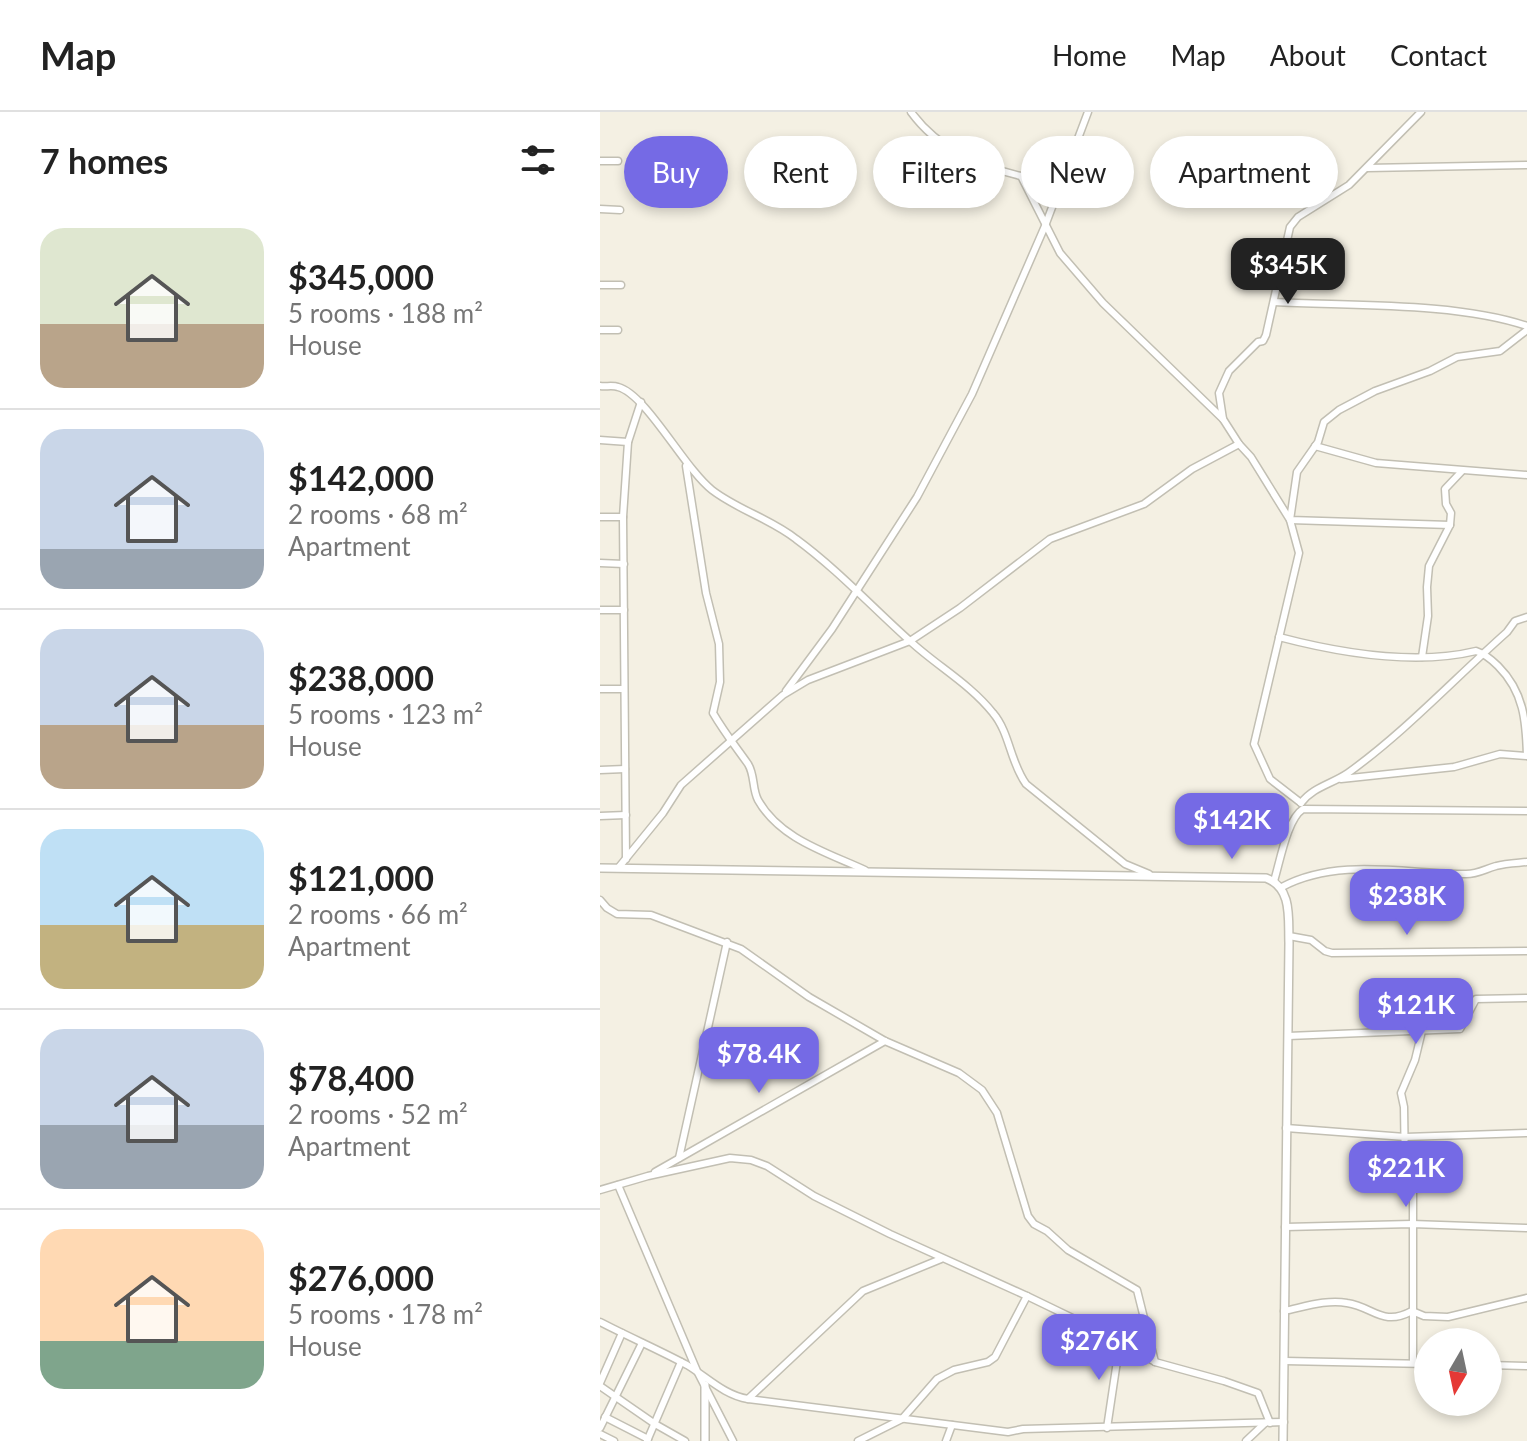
<!DOCTYPE html>
<meta charset="utf-8">
<style>
body{margin:0;font-family:Lato,sans-serif;background:#f2f2f2;color:#222;height:100vh;display:flex;flex-direction:column;font-size:30px;white-space:nowrap}
*{box-sizing:border-box;margin:0}
p{font-size:26px;color:#767676}
.icon{flex:none;width:44px;height:44px;fill:none;stroke:currentColor;stroke-width:2;stroke-linecap:round;stroke-linejoin:round}
.map{position:relative;flex:1;overflow:hidden}
.details{display:flex;flex-direction:column;background:#fff;width:600px}
.details>*{flex:none}
.guide{position:absolute;left:24px;top:24px;width:760px;height:72px;display:flex;gap:16px}
.needle{width:52px;rotate:189deg}
.buttons{position:absolute;left:814px;top:1216px;display:grid;gap:16px}
.buttons a{display:grid;place-items:center;width:88px;height:88px;border-radius:50%;background:#fff;box-shadow:0 4px 12px #0003;font-size:40px}
.price{position:absolute;translate:-50% -68px;padding:0 18px;border-radius:16px;background:#756ae5;color:#fff;font-size:26px;line-height:52px;filter:drop-shadow(0 2px 4px #0008)}
.price::after{content:'';position:absolute;left:50%;top:48px;width:24px;height:18px;margin-left:-12px;background:inherit;clip-path:polygon(0 0,100% 0,50% 100%)}
.price.on{background:#222;color:#fff}
ul{padding:0;list-style:none}
li{display:flex;align-items:center;gap:24px;height:200px;padding:0 40px}
li+li{border-top:2px solid #e0e0e0}
li span{display:grid;place-items:center;flex:none;width:224px;height:160px;border-radius:24px;color:#555}
li>.icon{margin-inline-start:auto}
span .icon{width:96px;height:96px;fill:#fffc;stroke-width:1}
li b{font-size:34px}
h2{display:flex;justify-content:space-between;align-items:center;height:96px;padding:0 40px;font-size:34px}
.pill{padding:0 28px;border-radius:36px;background:#fff;box-shadow:0 4px 12px #0003;font-size:28px;line-height:72px}
.pill.on{background:#756ae5;color:#fff}
header{display:flex;align-items:center;gap:48px;box-sizing:border-box;height:112px;padding:0 40px;background:#fff;border-bottom:2px solid #e0e0e0}
header strong{font-size:38px}
nav{display:flex;gap:44px;margin-inline-start:auto;font-size:28px}
main{display:flex;flex:1;min-height:0}
.map>svg:first-child{display:block}
.lines{fill:none;stroke-linecap:round;stroke-linejoin:round}
.minor-casing{stroke:#c2bfb3;stroke-width:9}
.tertiary-casing{stroke:#c2bfb3;stroke-width:10}
.minor{stroke:#fff;stroke-width:6}
.tertiary{stroke:#fff;stroke-width:7}
</style>
<header>
<strong>Map</strong>
<nav><a>Home</a><a>Map</a><a>About</a><a>Contact</a></nav>
</header>
<main>
<section class="details">
<h2>7 homes<svg class="icon" aria-label="filters" viewBox="0 0 24 24"><path d="M4 7h16M4 17h16"/><circle cx="9" cy="7" r="2"/><circle cx="15" cy="17" r="2"/></svg></h2>
<ul>
<li><span style="background:linear-gradient(#dfe7d0 60%,#b9a48a 0)"><svg class="icon" aria-label="home" viewBox="0 0 24 24"><path d="M3 11l9-7 9 7M6 9v11h12V9"/></svg></span><div><b>$345,000</b><p>5 rooms · 188 m²</p><p>House</p></div></li>
<li><span style="background:linear-gradient(#c9d6e8 75%,#9aa5b1 0)"><svg class="icon" aria-label="home" viewBox="0 0 24 24"><path d="M3 11l9-7 9 7M6 9v11h12V9"/></svg></span><div><b>$142,000</b><p>2 rooms · 68 m²</p><p>Apartment</p></div></li>
<li><span style="background:linear-gradient(#c9d6e8 60%,#b9a48a 0)"><svg class="icon" aria-label="home" viewBox="0 0 24 24"><path d="M3 11l9-7 9 7M6 9v11h12V9"/></svg></span><div><b>$238,000</b><p>5 rooms · 123 m²</p><p>House</p></div></li>
<li><span style="background:linear-gradient(#bfe0f5 60%,#c2b280 0)"><svg class="icon" aria-label="home" viewBox="0 0 24 24"><path d="M3 11l9-7 9 7M6 9v11h12V9"/></svg></span><div><b>$121,000</b><p>2 rooms · 66 m²</p><p>Apartment</p></div></li>
<li><span style="background:linear-gradient(#c9d6e8 60%,#9aa5b1 0)"><svg class="icon" aria-label="home" viewBox="0 0 24 24"><path d="M3 11l9-7 9 7M6 9v11h12V9"/></svg></span><div><b>$78,400</b><p>2 rooms · 52 m²</p><p>Apartment</p></div></li>
<li><span style="background:linear-gradient(#ffd9b3 70%,#7fa58c 0)"><svg class="icon" aria-label="home" viewBox="0 0 24 24"><path d="M3 11l9-7 9 7M6 9v11h12V9"/></svg></span><div><b>$276,000</b><p>5 rooms · 178 m²</p><p>House</p></div></li>
</ul>
</section>
<div class="map">
<svg width="927" height="1329" viewBox="0 0 927 1329">
<rect width="100%" height="100%" fill="#f4f0e3"/>
<g class="lines">
<defs>
<g id="minor">
<path d="M311,0C338,37 378,54 421,64L460,141L503,191L623,307"/>
<polyline points="821,0 749,73 698,105 690,115 666,223 663,229 658,230 629,259 619,281 623,307 639,332 651,345 690,408 850,413"/>
<polyline points="0,49 18,49"/>
<polyline points="767,56 927,53"/>
<polyline points="0,97 20,98"/>
<polyline points="0,173 21,173"/>
<path d="M674,190C750,194 856,190 927,214"/>
<polyline points="0,218 18,218"/>
<path d="M0,274C5,275 13,273 18,275C46,282 84,356 112,378C138,398 171,407 196,427C237,457 272,495 310,529C337,554 370,572 393,601C410,621 410,650 426,672L525,752L549,762"/>
<polyline points="0,328 28,330"/>
<polyline points="715,334 776,351 927,363"/>
<path d="M86,354L106,481L119,532L120,570L113,601C124,620 136,635 148,652C155,663 152,677 158,688C180,727 226,740 265,758"/>
<polyline points="0,405 23,405"/>
<polyline points="0,451 24,452"/>
<polyline points="0,498 24,498"/>
<path d="M679,525C740,541 814,554 876,539C885,542 891,547 898,554C924,580 926,609 927,644"/>
<polyline points="822,545 828,504 827,475 829,454 850,413 851,401 846,392 845,377 862,359"/>
<polyline points="0,577 24,577"/>
<polyline points="186,579 232,517 317,385 372,282 445,114 488,0"/>
<polyline points="0,658 25,657"/>
<polyline points="741,667 854,655 900,642 927,644"/>
<polyline points="701,691 670,667 654,632 699,441 690,408 697,360 718,330 724,310 739,298 775,279 830,259 857,245 900,239 927,218"/>
<path d="M701,691C713,675 732,672 748,661C805,620 854,567 907,520L915,509L927,505"/>
<polyline points="0,704 26,703"/>
<polyline points="26,747 23,405 28,330 41,290"/>
<polyline points="19,755 63,701 81,673 183,583 208,568 310,529 360,496 450,427 544,392 592,357 639,332"/>
<path d="M674,769C680,750 687,707 703,697L927,699"/>
<path d="M682,775C738,745 806,762 866,762C878,762 885,757 896,754C906,751 917,751 927,750"/>
<polyline points="0,788 7,796 17,802 51,803 141,837 209,885 285,929 359,961 382,978 397,1001 428,1104 434,1112 447,1119 468,1138 537,1178 555,1250"/>
<polyline points="689,824 711,828 725,839 732,841 927,839"/>
<polyline points="688,924 860,917 876,887 927,886"/>
<polyline points="686,1016 805,1025 927,1021"/>
<polyline points="79,1046 127,830"/>
<polyline points="55,1060 285,929"/>
<polyline points="18,1073 97,1259 133,1329"/>
<polyline points="0,1078 48,1064 130,1046 151,1048 167,1054 214,1084 290,1122 427,1184 520,1229 555,1250 624,1269 658,1281 670,1311"/>
<polyline points="685,1115 812,1112 927,1116"/>
<path d="M684,1199C704,1195 727,1187 747,1191C774,1195 782,1215 812,1199L824,1204L848,1205L927,1186"/>
<path d="M0,1210C29,1225 59,1238 87,1253C107,1265 124,1283 148,1287L408,1320L423,1317L684,1310"/>
<polyline points="685,1249 828,1252"/>
<polyline points="813,1251 813,1073 805,1059 804,995 801,981 815,948 822,919"/>
<polyline points="888,1253 927,1254"/>
<polyline points="0,1271 22,1221"/>
<polyline points="0,1274 55,1312 85,1329"/>
<polyline points="148,1287 263,1179 341,1147"/>
<polyline points="5,1305 48,1327"/>
<polyline points="0,1316 42,1231"/>
<polyline points="507,1316 520,1229"/>
<polyline points="0,1322 14,1329"/>
<polyline points="47,1329 81,1250"/>
<polyline points="258,1329 302,1307 337,1267 354,1258 388,1250 395,1245 427,1184"/>
<polyline points="346,1329 352,1313"/>
<polyline points="646,1329 665,1311"/>
</g>
<g id="tertiary">
<path d="M0,756L666,766C693,776 688,807 689,831L683,1329"/>
<polyline points="105,1273 105,1329"/>
</g>
</defs>
<use href="#minor" class="minor-casing"/>
<use href="#tertiary" class="tertiary-casing"/>
<use href="#minor" class="minor"/>
<use href="#tertiary" class="tertiary"/>
</g>
</svg>
<div class="buttons">
<a><svg class="needle" viewBox="-14 -14 28 28"><path d="M0-13l5 13h-10z" fill="#e53935"/><path d="M0 13l5-13h-10z" fill="#767676"/></svg></a>
</div>
<b class="price on" style="left:688px;top:194px">$345K</b>
<b class="price" style="left:632px;top:749px">$142K</b>
<b class="price" style="left:807px;top:825px">$238K</b>
<b class="price" style="left:816px;top:934px">$121K</b>
<b class="price" style="left:159px;top:983px">$78.4K</b>
<b class="price" style="left:806px;top:1097px">$221K</b>
<b class="price" style="left:499px;top:1270px">$276K</b>
<div class="guide">
<a class="pill on">Buy</a>
<a class="pill">Rent</a>
<a class="pill">Filters</a>
<a class="pill">New</a>
<a class="pill">Apartment</a>
</div>
</div>
</main>
